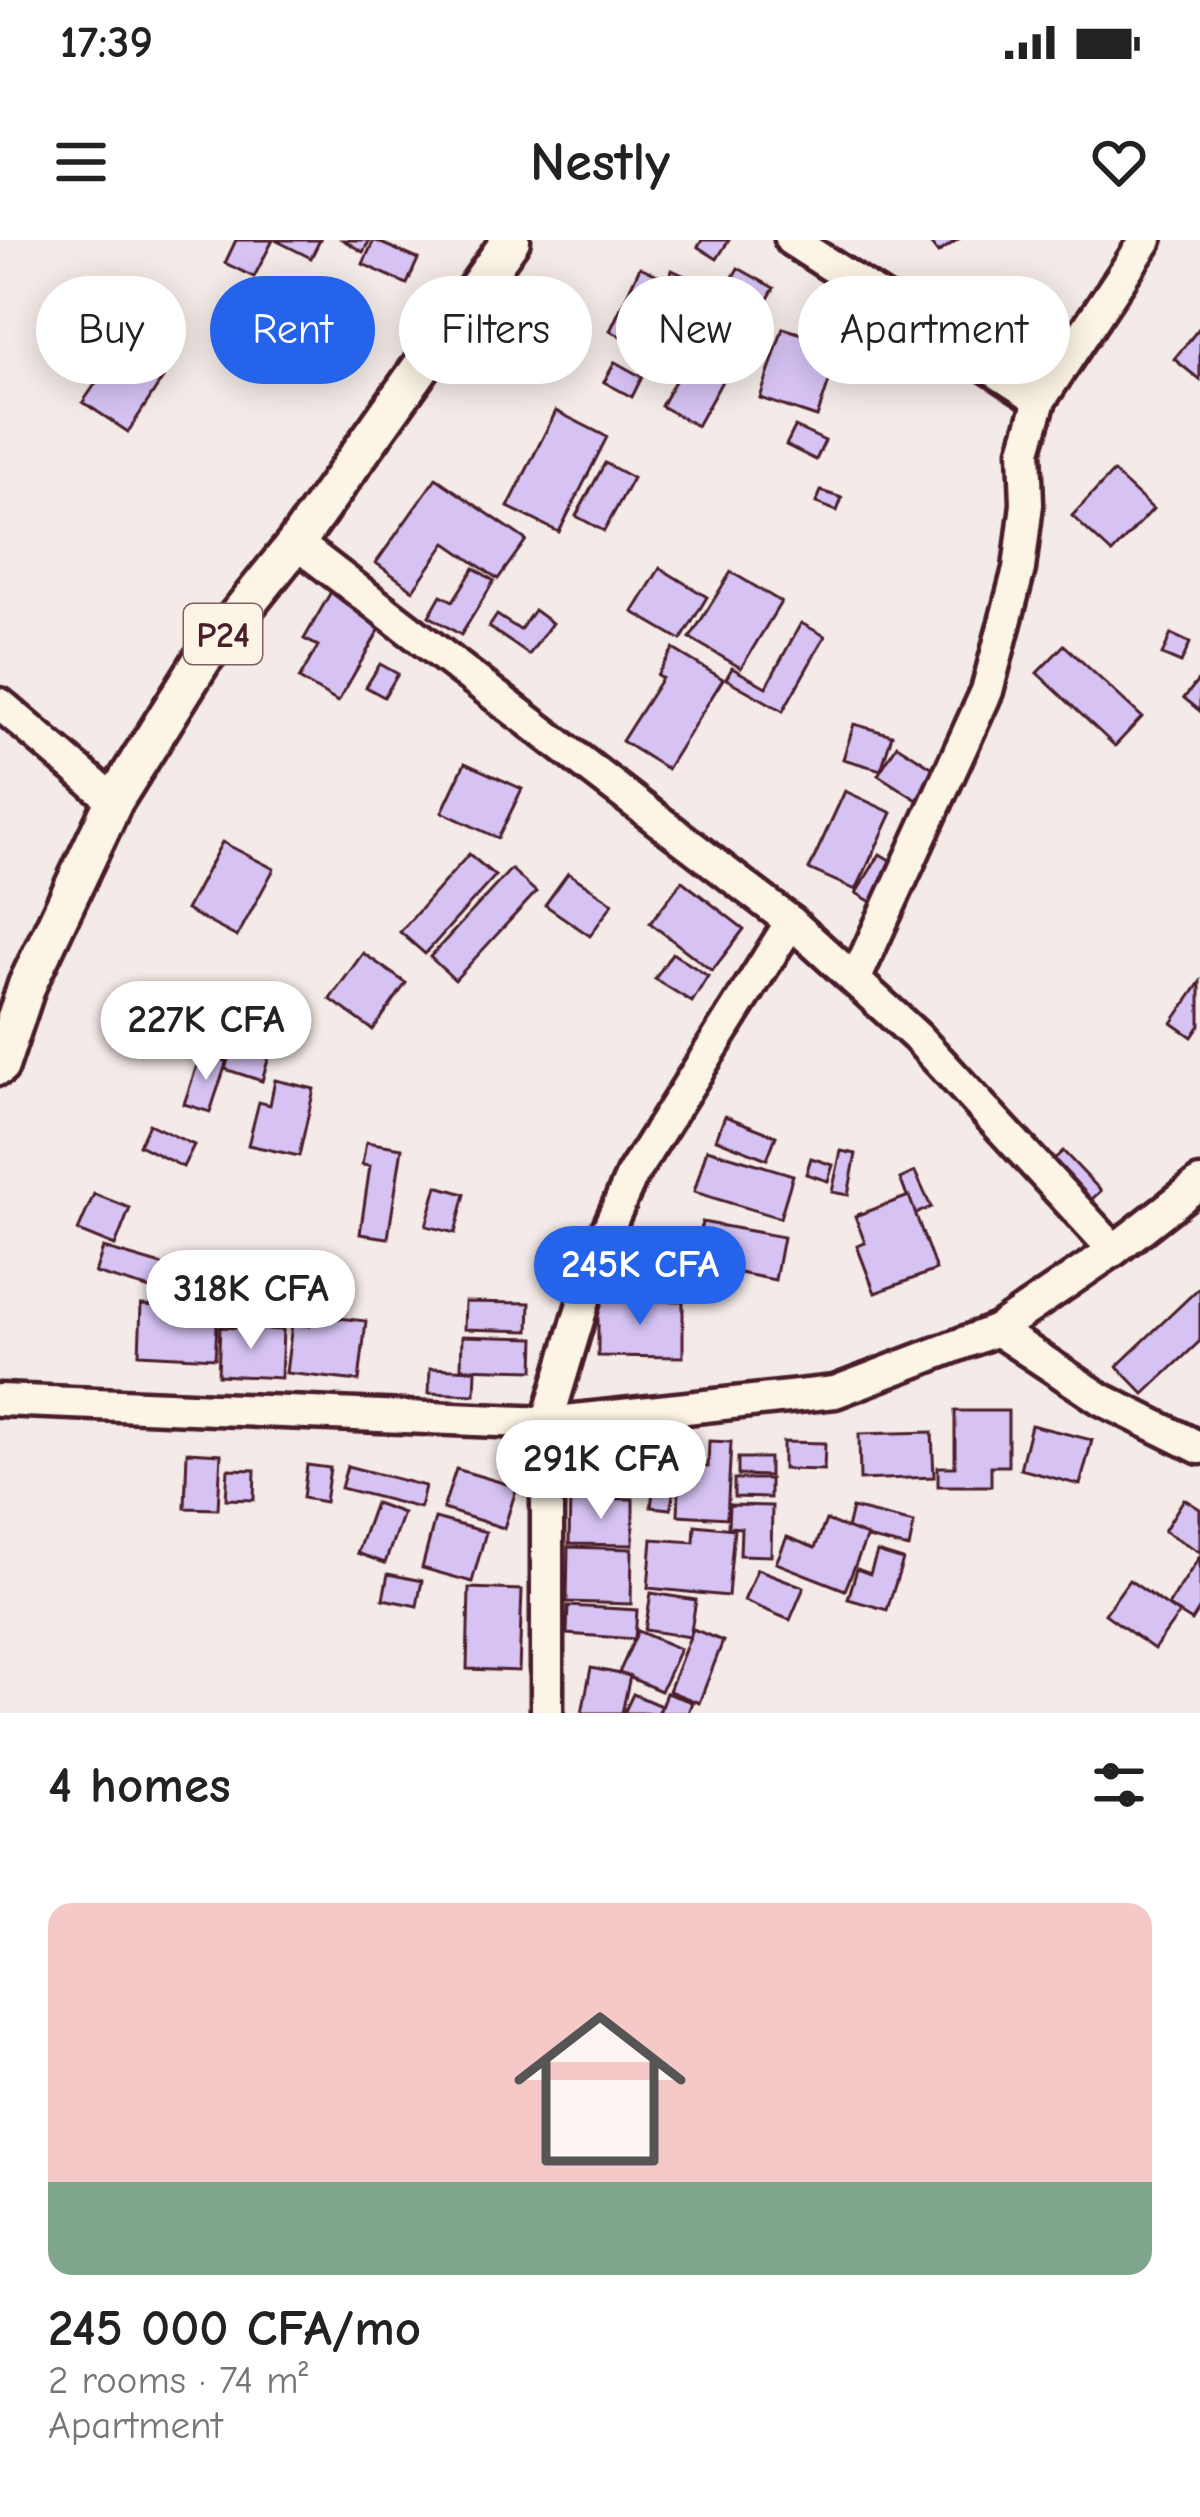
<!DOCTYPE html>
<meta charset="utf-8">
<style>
body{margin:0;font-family:"Comic Neue",sans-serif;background:#f2f2f2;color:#222;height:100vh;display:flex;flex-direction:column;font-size:45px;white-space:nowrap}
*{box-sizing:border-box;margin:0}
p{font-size:39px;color:#767676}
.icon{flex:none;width:66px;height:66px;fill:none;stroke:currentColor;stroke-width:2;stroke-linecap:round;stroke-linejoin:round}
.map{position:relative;height:1473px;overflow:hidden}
.details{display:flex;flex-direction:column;background:#fff;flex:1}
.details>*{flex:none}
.top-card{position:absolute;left:36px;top:36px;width:1128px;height:108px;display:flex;gap:24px}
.price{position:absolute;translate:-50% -102px;padding:0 27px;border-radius:42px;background:#fff;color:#222;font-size:39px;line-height:78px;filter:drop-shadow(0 3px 6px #0008)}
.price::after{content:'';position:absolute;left:50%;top:72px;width:36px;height:27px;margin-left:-18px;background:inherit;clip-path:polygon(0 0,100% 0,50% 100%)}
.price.on{background:#2563eb;color:#fff}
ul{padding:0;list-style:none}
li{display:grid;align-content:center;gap:24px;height:636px;padding:0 48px}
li+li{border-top:3px solid #e0e0e0}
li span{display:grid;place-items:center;height:372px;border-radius:24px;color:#555}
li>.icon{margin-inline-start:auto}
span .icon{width:216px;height:216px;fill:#fffc;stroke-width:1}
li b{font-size:51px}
h2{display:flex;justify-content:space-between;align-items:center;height:144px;padding:0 48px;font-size:51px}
.tag{padding:0 42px;border-radius:54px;background:#fff;box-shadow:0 6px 30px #0003;font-size:42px;line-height:108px}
.tag.on{background:#2563eb;color:#fff}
.status{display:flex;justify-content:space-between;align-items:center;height:84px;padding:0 60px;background:#fff;direction:ltr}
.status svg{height:33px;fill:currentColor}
header{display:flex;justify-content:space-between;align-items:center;height:156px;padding:0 48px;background:#fff;font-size:54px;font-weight:700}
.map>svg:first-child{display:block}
.building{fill:#d6c3f4;stroke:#4a1f2b;stroke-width:3}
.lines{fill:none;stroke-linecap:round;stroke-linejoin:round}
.minor-casing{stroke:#4a1f2b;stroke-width:39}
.major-casing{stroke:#4a1f2b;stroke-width:45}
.minor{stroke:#fcf5e5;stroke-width:30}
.major{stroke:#fcf5e5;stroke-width:36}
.labels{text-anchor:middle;stroke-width:9;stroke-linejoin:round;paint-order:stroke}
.shield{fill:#fcf5e5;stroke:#7f5f63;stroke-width:3}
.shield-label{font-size:36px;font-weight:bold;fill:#4a1f2b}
</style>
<div class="status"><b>17:39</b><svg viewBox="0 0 49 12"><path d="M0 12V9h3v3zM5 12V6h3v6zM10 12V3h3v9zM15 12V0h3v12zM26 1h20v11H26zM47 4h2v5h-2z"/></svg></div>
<header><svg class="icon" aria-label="menu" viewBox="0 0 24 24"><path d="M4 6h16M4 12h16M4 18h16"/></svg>Nestly<svg class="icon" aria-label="heart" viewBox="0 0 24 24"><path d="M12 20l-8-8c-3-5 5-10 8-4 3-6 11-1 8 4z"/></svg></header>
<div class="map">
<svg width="1200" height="1473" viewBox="0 0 1200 1473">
<rect width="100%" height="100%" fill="#f4ebe8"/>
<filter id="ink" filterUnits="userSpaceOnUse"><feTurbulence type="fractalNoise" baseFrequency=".00833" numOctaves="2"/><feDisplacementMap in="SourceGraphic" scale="24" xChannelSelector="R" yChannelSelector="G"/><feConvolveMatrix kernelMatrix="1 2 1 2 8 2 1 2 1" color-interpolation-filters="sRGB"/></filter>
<g filter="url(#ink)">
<g class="building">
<polygon points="236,0 273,0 254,37 225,23"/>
<polygon points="275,0 320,0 311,18"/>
<polygon points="343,0 370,0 363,12"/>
<polygon points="374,0 418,19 407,44 363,24"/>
<polygon points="702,0 729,0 717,19 698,7"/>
<polygon points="928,0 957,0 938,13"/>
<polygon points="640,27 668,40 672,30 704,45 669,119 610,91"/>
<polygon points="738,28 774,48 697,186 661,166"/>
<polygon points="543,64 574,80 560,106 529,90"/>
<polygon points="75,73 118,93 100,132 56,112"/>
<polygon points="1200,87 1200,140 1174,119"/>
<polygon points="783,88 841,106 817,177 760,158"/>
<polygon points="119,109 163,138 128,192 83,162"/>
<polygon points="615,122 642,137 632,157 604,142"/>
<polygon points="556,171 607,197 559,292 508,267"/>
<polygon points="795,187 825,201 816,220 786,205"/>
<polygon points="605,223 633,238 604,291 576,276"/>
<polygon points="1113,232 1153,269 1112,313 1072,276"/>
<polygon points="436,238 526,300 498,339 446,303 413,350 376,323"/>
<polygon points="821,251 842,258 837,271 816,263"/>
<polygon points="474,328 494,341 461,395 429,376 441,355 453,361"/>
<polygon points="660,328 707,357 681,400 633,372"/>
<polygon points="731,332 781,362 741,428 690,398"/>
<polygon points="332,350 385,380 338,462 299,439 318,406 304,399"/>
<polygon points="534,370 552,383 529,415 489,387 497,375 520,390"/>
<polygon points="801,383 825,396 783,471 726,439 732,428 766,447"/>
<polygon points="1171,394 1190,403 1181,423 1162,415"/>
<polygon points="1064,405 1142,477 1115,506 1037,433"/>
<polygon points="673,409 723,439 667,529 622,501 662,438 657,435"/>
<polygon points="380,424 398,434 384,457 366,447"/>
<polygon points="1200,438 1200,471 1184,458"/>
<polygon points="854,484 892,495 881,530 843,519"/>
<polygon points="897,505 944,535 925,565 878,535"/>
<polygon points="465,523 522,549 498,598 442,572"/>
<polygon points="845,551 892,573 856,650 809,629"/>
<polygon points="222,602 274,629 237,697 186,670"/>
<polygon points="469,614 495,636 425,714 400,692"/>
<polygon points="880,614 908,631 885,670 856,653"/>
<polygon points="511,629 536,652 455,740 430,717"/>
<polygon points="568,633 613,663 590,696 545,665"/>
<polygon points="682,641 744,689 712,731 650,683"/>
<polygon points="363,713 406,743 373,790 330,759"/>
<polygon points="672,713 708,736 692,762 655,739"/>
<polygon points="1200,742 1200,785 1192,797 1172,783"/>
<polygon points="234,801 270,813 262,841 225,829"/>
<polygon points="201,813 227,821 210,872 184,864"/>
<polygon points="275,840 314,849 299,916 248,905 259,862 270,865"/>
<polygon points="725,876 776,896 767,919 716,899"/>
<polygon points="149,884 194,905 183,927 139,905"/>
<polygon points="366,902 402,908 388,998 360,994 370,926 362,925"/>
<polygon points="707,909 793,935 780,978 694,952"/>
<polygon points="841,911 856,914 848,955 832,952"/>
<polygon points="1063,911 1101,951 1084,966 1046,927"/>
<polygon points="811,918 833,925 828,941 806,934"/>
<polygon points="915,932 931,967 915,974 900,939"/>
<polygon points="437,946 465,954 455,993 426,986"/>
<polygon points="94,954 130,968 115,1006 78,991"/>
<polygon points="909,956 936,1030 875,1053 857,1006 865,1003 855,976"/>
<polygon points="702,982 783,997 775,1040 694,1024"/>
<polygon points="103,1008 165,1026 157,1051 95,1033"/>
<polygon points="1200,1047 1200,1101 1144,1154 1117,1126"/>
<polygon points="598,1060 683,1061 683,1117 598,1116"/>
<polygon points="465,1062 530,1063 529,1091 464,1089"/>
<polygon points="141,1065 218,1069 215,1118 139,1114"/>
<polygon points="311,1075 366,1081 359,1141 286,1133 292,1084 310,1086"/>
<polygon points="220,1087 283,1090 281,1138 218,1135"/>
<polygon points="462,1096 535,1098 534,1130 461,1128"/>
<polygon points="430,1128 476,1130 475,1155 429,1153"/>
<polygon points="955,1171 1008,1171 1008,1226 991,1226 991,1246 938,1246 938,1227 955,1227"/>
<polygon points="1031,1185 1092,1200 1080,1245 1020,1229"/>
<polygon points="932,1192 934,1237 860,1240 859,1194"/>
<polygon points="709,1201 731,1202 727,1278 678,1275 680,1226 708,1227"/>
<polygon points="783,1202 825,1203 824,1230 783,1229"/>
<polygon points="187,1212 221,1214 218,1269 185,1268"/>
<polygon points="658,1213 678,1216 671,1269 651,1267"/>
<polygon points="738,1218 769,1218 769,1236 738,1235"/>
<polygon points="307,1225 330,1228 325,1262 303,1258"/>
<polygon points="347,1226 425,1246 420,1268 341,1248"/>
<polygon points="228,1229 255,1230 254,1260 226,1259"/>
<polygon points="456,1229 517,1247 504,1288 443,1269"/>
<polygon points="734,1239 770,1239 770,1258 734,1257"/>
<polygon points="570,1258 633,1259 633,1305 569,1304"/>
<polygon points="1184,1259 1200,1269 1200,1312 1164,1291"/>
<polygon points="375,1263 403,1273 385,1323 357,1313"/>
<polygon points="729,1265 772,1266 771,1316 740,1315 741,1288 728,1287"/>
<polygon points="852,1268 914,1283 909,1308 846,1293"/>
<polygon points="435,1278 486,1292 472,1342 422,1328"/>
<polygon points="826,1280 867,1296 845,1350 776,1323 787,1297 815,1308"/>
<polygon points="695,1285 734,1289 728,1356 648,1348 652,1299 694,1302"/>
<polygon points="568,1307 632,1309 631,1364 567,1362"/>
<polygon points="877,1312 903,1320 887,1370 848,1359 857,1329 870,1334"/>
<polygon points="1200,1316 1200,1368 1192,1381 1168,1366"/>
<polygon points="757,1329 804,1347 790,1380 744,1361"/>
<polygon points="388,1334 422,1341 417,1366 383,1359"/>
<polygon points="1129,1340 1179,1374 1154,1409 1105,1374"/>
<polygon points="469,1348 522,1350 519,1431 467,1429"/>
<polygon points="651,1353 696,1360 690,1397 645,1390"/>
<polygon points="568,1366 637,1370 635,1399 567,1394"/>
<polygon points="693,1389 723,1401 699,1463 669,1451"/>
<polygon points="638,1391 680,1409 661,1451 619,1433"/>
<polygon points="591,1428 630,1436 622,1473 582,1473"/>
<polygon points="666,1453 692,1462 688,1473 659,1473"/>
<polygon points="633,1454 661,1466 657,1473 624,1473"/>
</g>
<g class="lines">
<defs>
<g id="minor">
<polyline points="791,0 1040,160"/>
<polyline points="296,303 791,682 916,796 1114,1010"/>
<polyline points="0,464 114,561"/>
<polyline points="855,740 987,451 1019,329 1027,264 1025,210 1040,160 1146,0"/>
<polyline points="997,1090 1101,1159 1200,1208"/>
<polyline points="0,1160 547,1183 835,1152 997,1090 1114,1010 1200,943"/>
<polyline points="547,1473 547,1183 600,1007 632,935 791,682"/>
</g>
<polyline id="major" points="0,826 27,745 114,561 202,420 296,303 511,0"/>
</defs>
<use href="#minor" class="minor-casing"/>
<use href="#major" class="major-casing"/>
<use href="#minor" class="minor"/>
<use href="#major" class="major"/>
</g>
</g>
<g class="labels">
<rect class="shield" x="184" y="364" width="78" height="60" rx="9"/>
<g class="shield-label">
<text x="223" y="407">P24</text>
</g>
</g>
</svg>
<b class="price" style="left:206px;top:843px">227K CFA</b>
<b class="price on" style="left:640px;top:1088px">245K CFA</b>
<b class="price" style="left:251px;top:1112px">318K CFA</b>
<b class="price" style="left:601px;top:1282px">291K CFA</b>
<div class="top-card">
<a class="tag">Buy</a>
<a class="tag on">Rent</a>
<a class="tag">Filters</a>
<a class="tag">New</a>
<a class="tag">Apartment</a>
</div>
</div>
<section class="details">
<h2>4 homes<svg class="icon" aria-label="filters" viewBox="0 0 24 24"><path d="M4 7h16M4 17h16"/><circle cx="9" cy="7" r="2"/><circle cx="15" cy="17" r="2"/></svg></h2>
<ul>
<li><span style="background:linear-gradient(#f6c9c9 75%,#7fa58c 0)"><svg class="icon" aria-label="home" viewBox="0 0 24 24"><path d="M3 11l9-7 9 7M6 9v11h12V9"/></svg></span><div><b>245 000 CFA/mo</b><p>2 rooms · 74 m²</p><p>Apartment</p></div></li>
</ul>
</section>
